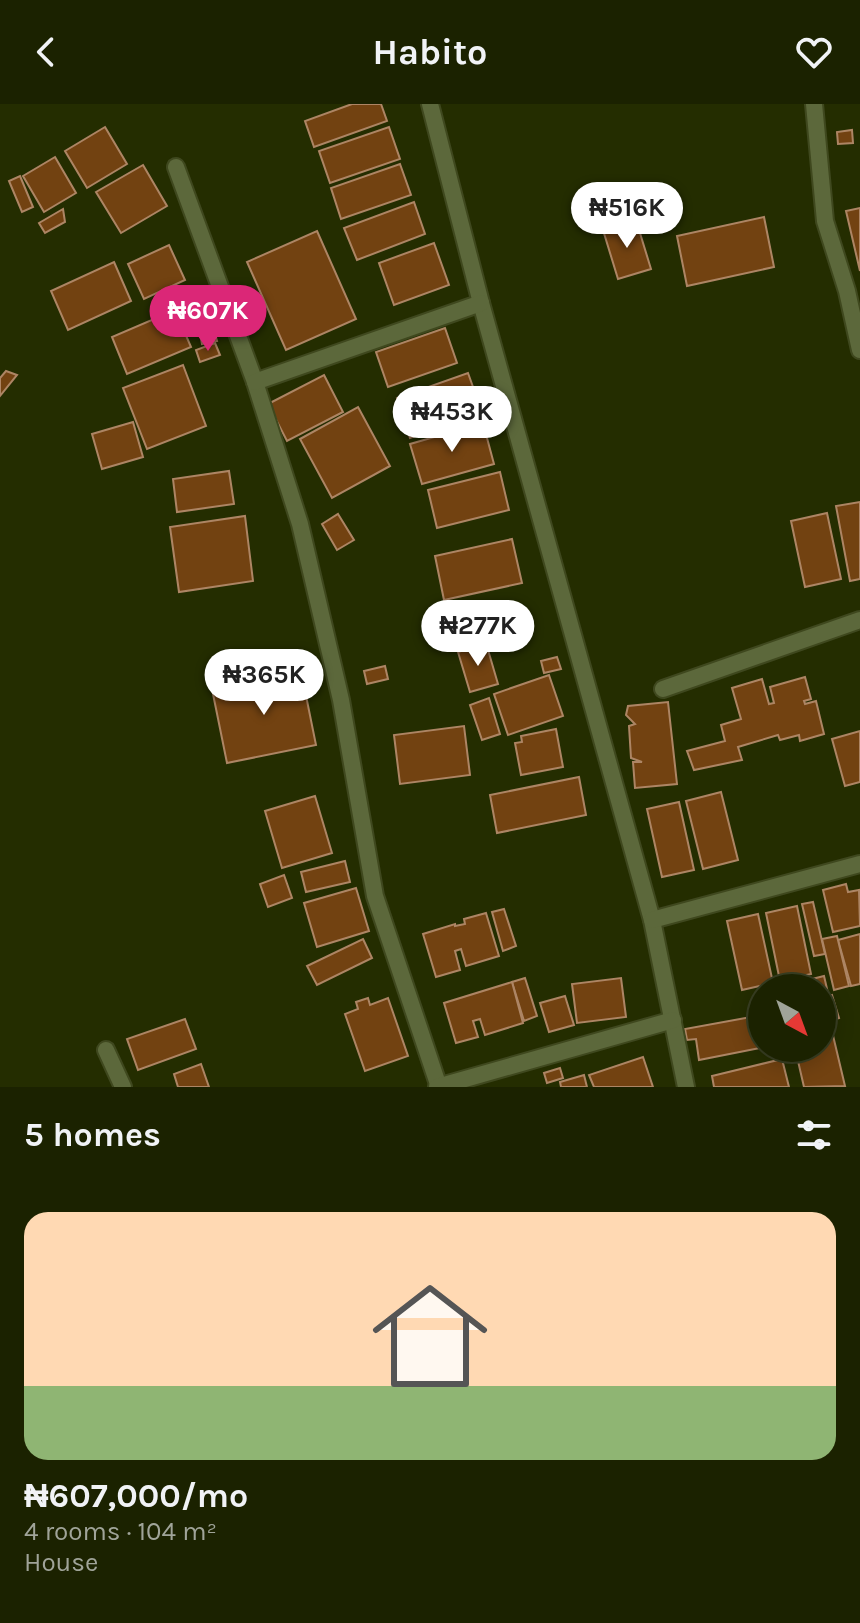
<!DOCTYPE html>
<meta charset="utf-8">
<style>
body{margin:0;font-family:Karla,sans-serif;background:#282f0f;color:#f1f3f6;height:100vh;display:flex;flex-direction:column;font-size:30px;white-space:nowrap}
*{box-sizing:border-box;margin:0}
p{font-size:26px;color:#a0a499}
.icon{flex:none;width:44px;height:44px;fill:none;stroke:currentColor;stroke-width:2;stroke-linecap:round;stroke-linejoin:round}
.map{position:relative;height:983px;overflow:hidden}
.sheet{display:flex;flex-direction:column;background:#1b2200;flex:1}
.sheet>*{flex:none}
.needle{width:52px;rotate:139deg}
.fabs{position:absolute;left:748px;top:870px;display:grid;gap:16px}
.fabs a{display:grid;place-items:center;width:88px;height:88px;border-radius:50%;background:#1b2200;box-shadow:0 4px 20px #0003,0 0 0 2px #393f22;font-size:40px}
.price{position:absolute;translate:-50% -68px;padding:0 18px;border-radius:28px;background:#fff;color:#222;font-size:26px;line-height:52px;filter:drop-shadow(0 2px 4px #0008)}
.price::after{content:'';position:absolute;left:50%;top:48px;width:24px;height:18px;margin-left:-12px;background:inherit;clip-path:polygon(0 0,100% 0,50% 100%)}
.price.current{background:#db2777;color:#fff}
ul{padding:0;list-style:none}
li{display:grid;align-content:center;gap:16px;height:424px;padding:0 24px}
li+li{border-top:2px solid #393f22}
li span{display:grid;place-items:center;height:248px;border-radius:24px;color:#555}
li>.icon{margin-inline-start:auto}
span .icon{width:144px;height:144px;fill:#fffc;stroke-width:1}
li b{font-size:34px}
h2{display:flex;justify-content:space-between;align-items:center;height:96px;padding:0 24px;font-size:34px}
header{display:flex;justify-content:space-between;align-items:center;height:104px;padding:0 24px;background:#1b2200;font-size:36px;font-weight:700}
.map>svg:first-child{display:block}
.building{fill:#724211;stroke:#ad8564;stroke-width:2}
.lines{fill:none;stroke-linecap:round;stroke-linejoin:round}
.street-casing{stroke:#3f481e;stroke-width:20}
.street{stroke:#5c683b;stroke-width:16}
</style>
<header><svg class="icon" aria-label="back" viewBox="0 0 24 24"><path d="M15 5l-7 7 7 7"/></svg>Habito<svg class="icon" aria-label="heart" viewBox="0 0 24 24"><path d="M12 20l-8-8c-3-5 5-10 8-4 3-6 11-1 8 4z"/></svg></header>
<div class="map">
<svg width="860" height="983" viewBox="0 0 860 983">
<rect width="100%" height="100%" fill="#242d00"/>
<g class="building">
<polygon points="352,0 381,0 387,17 314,43 305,17"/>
<polygon points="105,23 127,60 87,84 65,47"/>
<polygon points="389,23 400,55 330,79 319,47"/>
<polygon points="852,26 853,39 838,40 837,28"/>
<polygon points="55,53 76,89 44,108 23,72"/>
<polygon points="400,60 411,91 341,115 331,84"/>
<polygon points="143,61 167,102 121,129 96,88"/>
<polygon points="20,72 33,103 22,108 9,77"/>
<polygon points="414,98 425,130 357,156 344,124"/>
<polygon points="860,104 860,167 846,107"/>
<polygon points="63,105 65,118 45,129 39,119"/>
<polygon points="764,113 774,163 687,182 677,132"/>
<polygon points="636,116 651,165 618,175 603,126"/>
<polygon points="317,127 356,215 286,246 247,158"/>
<polygon points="434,139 449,181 394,201 379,159"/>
<polygon points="169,141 185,176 144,195 128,160"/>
<polygon points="114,158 131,197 68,226 51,187"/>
<polygon points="175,206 191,243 127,270 112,233"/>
<polygon points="445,224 457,259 388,283 376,248"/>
<polygon points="214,226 217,237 202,240 200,229"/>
<polygon points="215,239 220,251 200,258 196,246"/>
<polygon points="183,261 206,322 147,345 123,284"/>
<polygon points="6,267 17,271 0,292 0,274"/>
<polygon points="468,269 482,308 410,334 397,294"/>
<polygon points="324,271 343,308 287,337 268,300"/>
<polygon points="358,303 390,362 332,394 300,335"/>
<polygon points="133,318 143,353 102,365 92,330"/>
<polygon points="483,319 494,360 422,380 410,340"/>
<polygon points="229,367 234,400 177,408 173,375"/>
<polygon points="500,368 509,406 437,424 428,386"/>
<polygon points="860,398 860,475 850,477 836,402"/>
<polygon points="827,409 841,475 805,483 791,417"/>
<polygon points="338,410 354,436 337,446 322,420"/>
<polygon points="245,412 253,477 179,488 170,423"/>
<polygon points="512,435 522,479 444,496 435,452"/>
<polygon points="486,539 498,580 470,588 458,548"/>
<polygon points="557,553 561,565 544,569 541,557"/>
<polygon points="385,562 388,575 367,580 364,567"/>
<polygon points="301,567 316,641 227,659 212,585"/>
<polygon points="549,571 563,612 508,631 494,590"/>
<polygon points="805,573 811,595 804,597 805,600 816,597 824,630 800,637 799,631 780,636 778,631 738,643 742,656 694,666 687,647 725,637 721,621 741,615 732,584 762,575 769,600 774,599 770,583"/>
<polygon points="489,594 500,630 482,636 470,601"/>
<polygon points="668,598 677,680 635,684 633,658 642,658 631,654 629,622 635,620 626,611 628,602"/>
<polygon points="464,622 470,671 400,680 394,631"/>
<polygon points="556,625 563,663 521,671 515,639 522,638 521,632"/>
<polygon points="860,627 860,678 845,682 832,635"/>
<polygon points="579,673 586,711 497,729 490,691"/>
<polygon points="721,688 738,756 703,765 686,697"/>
<polygon points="315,692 332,749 282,764 265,707"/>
<polygon points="679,698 694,766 662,773 647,705"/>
<polygon points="345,757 350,778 306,788 301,768"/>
<polygon points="284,771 292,794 268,803 260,780"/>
<polygon points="846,780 848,788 859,786 860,822 833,828 823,786"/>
<polygon points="356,784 369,827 317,843 304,799"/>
<polygon points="813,798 825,850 814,852 802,800"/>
<polygon points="797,802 811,870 780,877 766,809"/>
<polygon points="504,805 516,842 503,847 492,808"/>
<polygon points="486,809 499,852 466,862 461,845 455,847 460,866 436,873 423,830 455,820 455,822 465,820 464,815"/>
<polygon points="758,810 773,879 742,886 727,817"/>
<polygon points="860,830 860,880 851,882 838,836"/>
<polygon points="837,832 849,882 834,886 822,835"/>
<polygon points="363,835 372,854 317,881 307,862"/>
<polygon points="824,872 828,889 822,891 822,884 776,884"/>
<polygon points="525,874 537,912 524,917 512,878"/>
<polygon points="621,874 626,913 577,919 572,880"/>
<polygon points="512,878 523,919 485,931 480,915 473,917 478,933 456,939 444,899"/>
<polygon points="832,891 839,914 822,919 822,894"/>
<polygon points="565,892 574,921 549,928 540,899"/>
<polygon points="368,894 370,901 388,894 408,952 365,967 345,910 358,905 356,898"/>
<polygon points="762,911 762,932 757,933 760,944 699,956 696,935 687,936 685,925"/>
<polygon points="185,915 196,945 138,966 127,935"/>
<polygon points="831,923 845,982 804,983 795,944 822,944 822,926"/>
<polygon points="643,953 653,983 594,983 589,971"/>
<polygon points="782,955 789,983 714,983 712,972"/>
<polygon points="201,960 209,983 178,983 174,970"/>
<polygon points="560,964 563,974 547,979 544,969"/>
<polygon points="584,971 587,983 561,983 560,978"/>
</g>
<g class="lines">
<defs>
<g id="street">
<polyline points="430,0 481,199 652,816 686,983"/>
<polyline points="814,0 825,117 847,187 860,246"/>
<polyline points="176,63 255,278 300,420 341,596 375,792 439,983"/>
<polyline points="255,278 481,199"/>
<polyline points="663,585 860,516"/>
<polyline points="652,816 860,760"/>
<polyline points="106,946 123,983"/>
<polyline points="437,983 673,916"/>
</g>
</defs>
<use href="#street" class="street-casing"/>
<use href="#street" class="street"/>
</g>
</svg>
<div class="fabs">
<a><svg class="needle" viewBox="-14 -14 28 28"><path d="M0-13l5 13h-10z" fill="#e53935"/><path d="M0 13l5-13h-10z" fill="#a0a499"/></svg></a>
</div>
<b class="price" style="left:627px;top:146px">₦516K</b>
<b class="price current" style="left:208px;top:249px">₦607K</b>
<b class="price" style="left:452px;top:350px">₦453K</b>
<b class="price" style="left:478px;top:564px">₦277K</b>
<b class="price" style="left:264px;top:613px">₦365K</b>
</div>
<section class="sheet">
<h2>5 homes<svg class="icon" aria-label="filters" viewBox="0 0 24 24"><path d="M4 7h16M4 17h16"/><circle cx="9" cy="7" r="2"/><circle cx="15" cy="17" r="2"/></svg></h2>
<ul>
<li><span style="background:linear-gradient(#ffd9b3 70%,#8fb573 0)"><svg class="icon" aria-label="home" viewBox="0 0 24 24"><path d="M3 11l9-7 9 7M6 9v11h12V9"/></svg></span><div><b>₦607,000/mo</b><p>4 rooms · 104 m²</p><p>House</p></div></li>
</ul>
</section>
